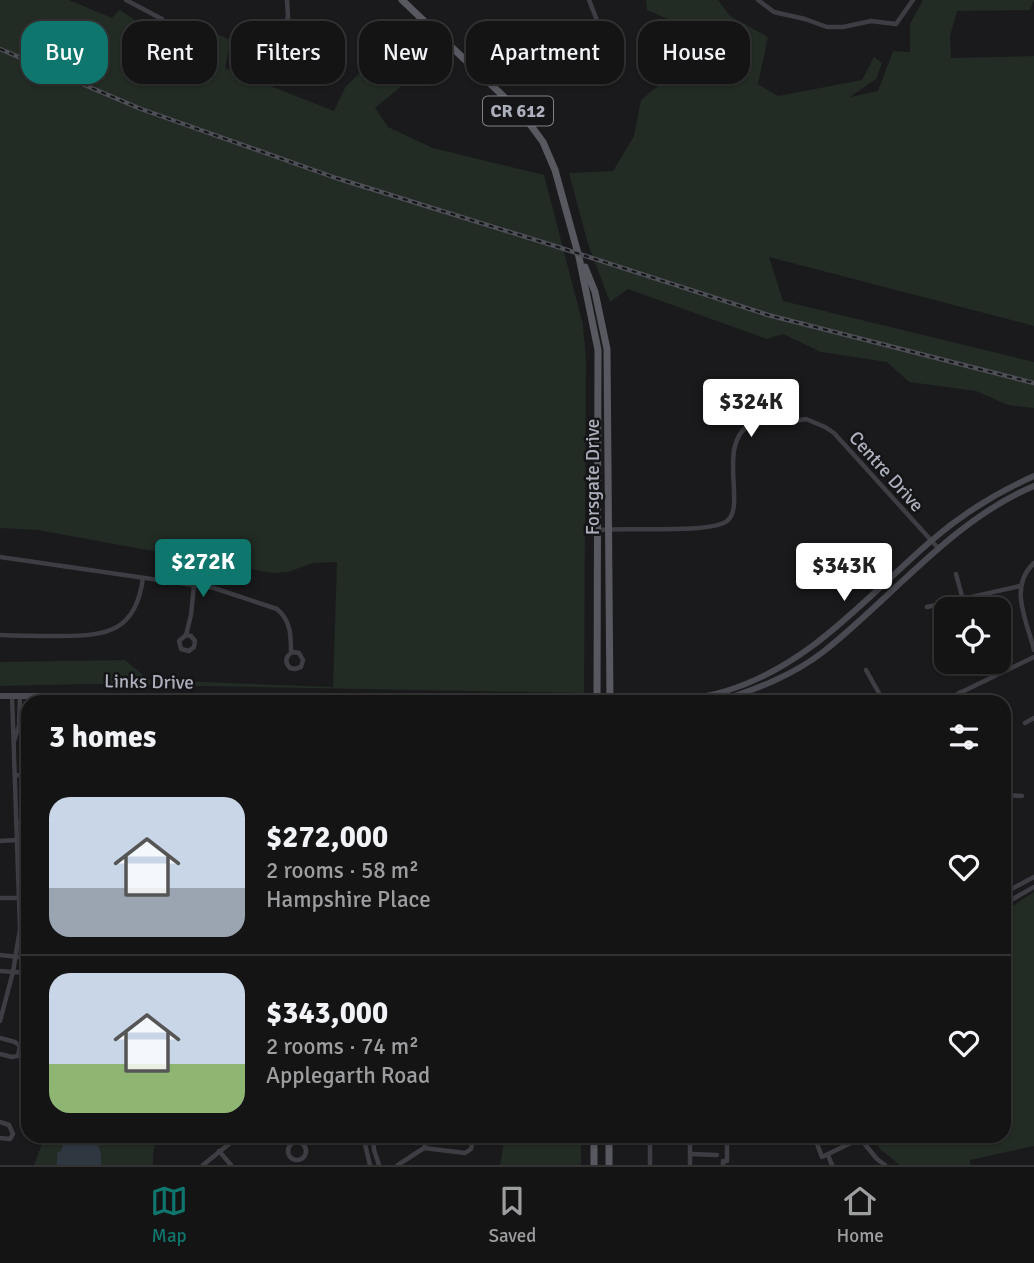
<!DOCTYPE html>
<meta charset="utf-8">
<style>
body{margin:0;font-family:Signika,sans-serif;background:#212122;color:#f1f3f6;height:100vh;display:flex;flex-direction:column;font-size:26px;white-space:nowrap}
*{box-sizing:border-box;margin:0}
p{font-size:23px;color:#9d9ea0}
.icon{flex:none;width:38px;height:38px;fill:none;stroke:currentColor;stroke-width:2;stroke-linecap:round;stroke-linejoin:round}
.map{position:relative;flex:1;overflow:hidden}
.panel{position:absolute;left:21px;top:695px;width:990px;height:448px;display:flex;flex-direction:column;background:#141415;border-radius:21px;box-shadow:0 2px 5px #0004,0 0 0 2px #333334}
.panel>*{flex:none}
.banner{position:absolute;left:21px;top:21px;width:992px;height:63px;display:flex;gap:14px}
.buttons{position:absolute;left:934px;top:597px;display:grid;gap:14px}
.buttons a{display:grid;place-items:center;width:77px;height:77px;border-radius:14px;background:#141415;box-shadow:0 2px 5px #0004,0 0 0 2px #333334;font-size:35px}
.price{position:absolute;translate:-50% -60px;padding:0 16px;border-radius:7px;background:#fff;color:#222;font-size:23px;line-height:46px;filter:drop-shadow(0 2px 4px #0008)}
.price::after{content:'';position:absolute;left:50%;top:42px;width:21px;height:16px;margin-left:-10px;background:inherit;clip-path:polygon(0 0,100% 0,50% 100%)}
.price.on{background:#0f766e;color:#fff}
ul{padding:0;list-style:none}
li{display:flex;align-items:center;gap:21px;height:175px;padding:0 28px}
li+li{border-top:2px solid #333334}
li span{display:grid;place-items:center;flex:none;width:196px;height:140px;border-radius:21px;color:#555}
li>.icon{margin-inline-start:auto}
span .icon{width:84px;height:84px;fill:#fffc;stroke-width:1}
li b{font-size:30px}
h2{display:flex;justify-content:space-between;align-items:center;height:84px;padding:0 28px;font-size:30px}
.chip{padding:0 24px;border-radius:21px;background:#141415;box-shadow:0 2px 5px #0004,0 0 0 2px #333334;font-size:24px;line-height:63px}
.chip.on{background:#0f766e;color:#fff}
.tabs{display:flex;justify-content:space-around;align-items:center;height:98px;border-top:2px solid #333334;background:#141415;font-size:19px;color:#9d9ea0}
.tabs a{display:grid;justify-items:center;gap:4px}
.tabs .on{color:#0f766e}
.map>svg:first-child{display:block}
.green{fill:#222b24}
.water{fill:#2f3741}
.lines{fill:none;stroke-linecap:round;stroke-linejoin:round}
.street{stroke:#3d3d43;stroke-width:4.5}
.secondary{stroke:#494a51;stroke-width:6}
.primary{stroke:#575860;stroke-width:7}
.rail-casing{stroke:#4e4f56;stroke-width:4.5}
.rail{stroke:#151517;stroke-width:2;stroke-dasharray:5;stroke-linecap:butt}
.labels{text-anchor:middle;stroke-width:5;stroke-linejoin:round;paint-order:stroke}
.shield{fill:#151517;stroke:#7f818a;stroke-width:2}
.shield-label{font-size:18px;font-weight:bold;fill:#acafbc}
.street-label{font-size:19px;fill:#acafbc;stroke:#151517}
</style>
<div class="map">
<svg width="1034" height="1165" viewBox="0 0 1034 1165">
<rect width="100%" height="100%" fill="#1a1a1c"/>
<g class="green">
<polygon points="0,0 69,0 112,18 120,10 179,50 194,49 208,31 231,40 225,68 334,111 346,86 388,46 416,74 375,108 388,127 433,148 544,175 583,325 586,361 584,693 88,684 0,686 0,662 125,660 149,680 333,687 337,562 313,563 288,572 272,573 38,530 0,528"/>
<polygon points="646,0 718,0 730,16 768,37 758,84 778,96 862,80 874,57 882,63 876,79 850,97 878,91 893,51 910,52 910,24 923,0 1034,0 1030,10 957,11 950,36 951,58 1034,56 1034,326 769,257 783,301 1034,362 1034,408 1008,405 976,391 909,382 887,362 821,352 783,334 767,339 628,289 610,302 588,244 569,173 613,171 634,136 641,100 665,80 652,50 670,20 647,10"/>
<polygon points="1034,892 1034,1146 970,1160 970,1165 900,1165 880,1149 872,1136 1004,1136 1005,911"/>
<polygon points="45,1136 157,1136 153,1154 153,1165 34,1165"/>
<polygon points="505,1136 581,1136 581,1165 500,1165"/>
</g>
<polygon class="water" points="66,1136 95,1136 101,1154 101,1165 57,1165 57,1153 61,1151"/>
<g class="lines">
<g class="street">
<polyline points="126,0 162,19"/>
<polyline points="589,0 598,23 617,50"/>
<polyline points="758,0 774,12 805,19 827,27 843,27 871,21 896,24 913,0"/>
<polyline points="280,62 277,48 288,17 287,0"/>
<path d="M598,530C624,527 710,534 727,521C747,506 715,443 752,423L788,422L806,419L825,427L834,433L939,549"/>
<path d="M0,557L214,588L277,609C291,621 291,635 291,653C285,657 285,663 290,668L295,669L301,667L303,660L299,653L293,652"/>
<path d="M1034,563C1008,587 1027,621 1034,650"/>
<polyline points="956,574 963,600"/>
<polyline points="927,607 1020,586"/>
<path d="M0,635C20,636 41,636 61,636C108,636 136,631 143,578"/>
<polyline points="186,635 191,636 195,641 194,647 189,651 181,649 179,641 186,635 191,615 194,585"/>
<polyline points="866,670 884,702"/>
<polyline points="961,692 964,702"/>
<polyline points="941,702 1034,657"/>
<polyline points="1025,723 1034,718"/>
<polyline points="14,741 19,726 20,696"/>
<polyline points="15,775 28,776"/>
<polyline points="1004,795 1022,796"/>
<polyline points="16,823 28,821"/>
<polyline points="0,841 17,840"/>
<polyline points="1004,893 1034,877"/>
<polyline points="0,898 28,898"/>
<polyline points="1004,904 1034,887"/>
<polyline points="0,955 28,958"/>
<polyline points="0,971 28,973"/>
<polyline points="0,1021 13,972 20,929 12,696"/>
<polyline points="0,1038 15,1042 20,1046 18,1056 12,1057 0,1054"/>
<polyline points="0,1122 9,1125 13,1134 10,1139 0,1138"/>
<polyline points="363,1136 370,1165"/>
<polyline points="373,1136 374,1150 379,1165"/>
<polyline points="814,1136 822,1157 859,1139"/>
<polyline points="858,1136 877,1159 885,1165"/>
<circle cx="297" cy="1151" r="9"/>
<polyline points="424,1148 465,1153 471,1149 474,1136"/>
<polyline points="219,1151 231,1165"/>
<polyline points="690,1154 717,1155"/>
<polyline points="828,1155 832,1165"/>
<polyline points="203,1165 239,1136"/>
<polyline points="398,1165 424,1148 428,1136"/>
<polyline points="650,1165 650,1136"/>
<polyline points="690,1165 690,1136"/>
<polyline points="723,1165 723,1161 727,1161 727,1136"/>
</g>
<g class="secondary">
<polyline points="0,696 118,696 423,702"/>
<path d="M602,702L610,699C648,700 689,703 726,691C811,665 866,597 931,541C962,514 996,493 1034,476"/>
<path d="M717,702C754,690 792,676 823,652C893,597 951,521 1034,486"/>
</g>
<g class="primary">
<polyline points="402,0 500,93 529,123 543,142 555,170 579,257 598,350 597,702"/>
<polyline points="585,267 595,292 607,349 610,702"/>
<polyline points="594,1165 594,1136"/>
<polyline points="609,1165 609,1136"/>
</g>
<defs>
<polyline id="rail" points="0,49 141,109 336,178 555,246 768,315 1034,383"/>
</defs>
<use href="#rail" class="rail-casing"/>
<use href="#rail" class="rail"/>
</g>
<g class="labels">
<rect class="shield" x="483" y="96.5" width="70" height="29" rx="5"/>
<g class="shield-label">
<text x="518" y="117">CR 612</text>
</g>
<g class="street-label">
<text transform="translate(887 471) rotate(48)" y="7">Centre Drive</text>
<text transform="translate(592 477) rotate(-90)" y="7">Forsgate Drive</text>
<text transform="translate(149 681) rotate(1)" y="7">Links Drive</text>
</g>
</g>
</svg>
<div class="buttons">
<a><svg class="icon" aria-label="locate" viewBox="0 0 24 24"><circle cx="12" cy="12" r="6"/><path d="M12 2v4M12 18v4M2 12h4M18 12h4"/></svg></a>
</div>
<b class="price" style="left:751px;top:439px">$324K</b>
<b class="price on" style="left:203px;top:599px">$272K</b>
<b class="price" style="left:844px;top:603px">$343K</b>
<div class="banner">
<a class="chip on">Buy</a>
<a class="chip">Rent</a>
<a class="chip">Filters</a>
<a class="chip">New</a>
<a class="chip">Apartment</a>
<a class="chip">House</a>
</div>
<section class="panel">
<h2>3 homes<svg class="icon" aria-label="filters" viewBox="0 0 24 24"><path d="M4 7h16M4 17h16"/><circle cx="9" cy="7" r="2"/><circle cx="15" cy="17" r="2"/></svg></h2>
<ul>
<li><span style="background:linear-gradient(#c9d6e8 65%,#9aa5b1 0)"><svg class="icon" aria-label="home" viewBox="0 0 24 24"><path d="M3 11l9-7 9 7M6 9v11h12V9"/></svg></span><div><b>$272,000</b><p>2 rooms · 58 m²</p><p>Hampshire Place</p></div><svg class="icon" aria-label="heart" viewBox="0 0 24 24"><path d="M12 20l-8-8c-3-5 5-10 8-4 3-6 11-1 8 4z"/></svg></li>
<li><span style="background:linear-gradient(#c9d6e8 65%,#8fb573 0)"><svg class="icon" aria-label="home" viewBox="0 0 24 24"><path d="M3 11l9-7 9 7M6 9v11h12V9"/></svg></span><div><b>$343,000</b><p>2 rooms · 74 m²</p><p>Applegarth Road</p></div><svg class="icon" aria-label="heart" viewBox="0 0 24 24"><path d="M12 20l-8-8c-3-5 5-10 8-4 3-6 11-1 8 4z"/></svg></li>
</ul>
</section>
</div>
<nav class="tabs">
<a class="on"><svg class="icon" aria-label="map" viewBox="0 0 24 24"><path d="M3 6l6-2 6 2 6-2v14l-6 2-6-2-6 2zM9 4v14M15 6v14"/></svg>Map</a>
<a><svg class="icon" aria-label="saved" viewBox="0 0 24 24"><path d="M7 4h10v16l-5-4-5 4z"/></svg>Saved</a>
<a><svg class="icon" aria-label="home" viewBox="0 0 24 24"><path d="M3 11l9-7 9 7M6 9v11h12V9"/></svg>Home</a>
</nav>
